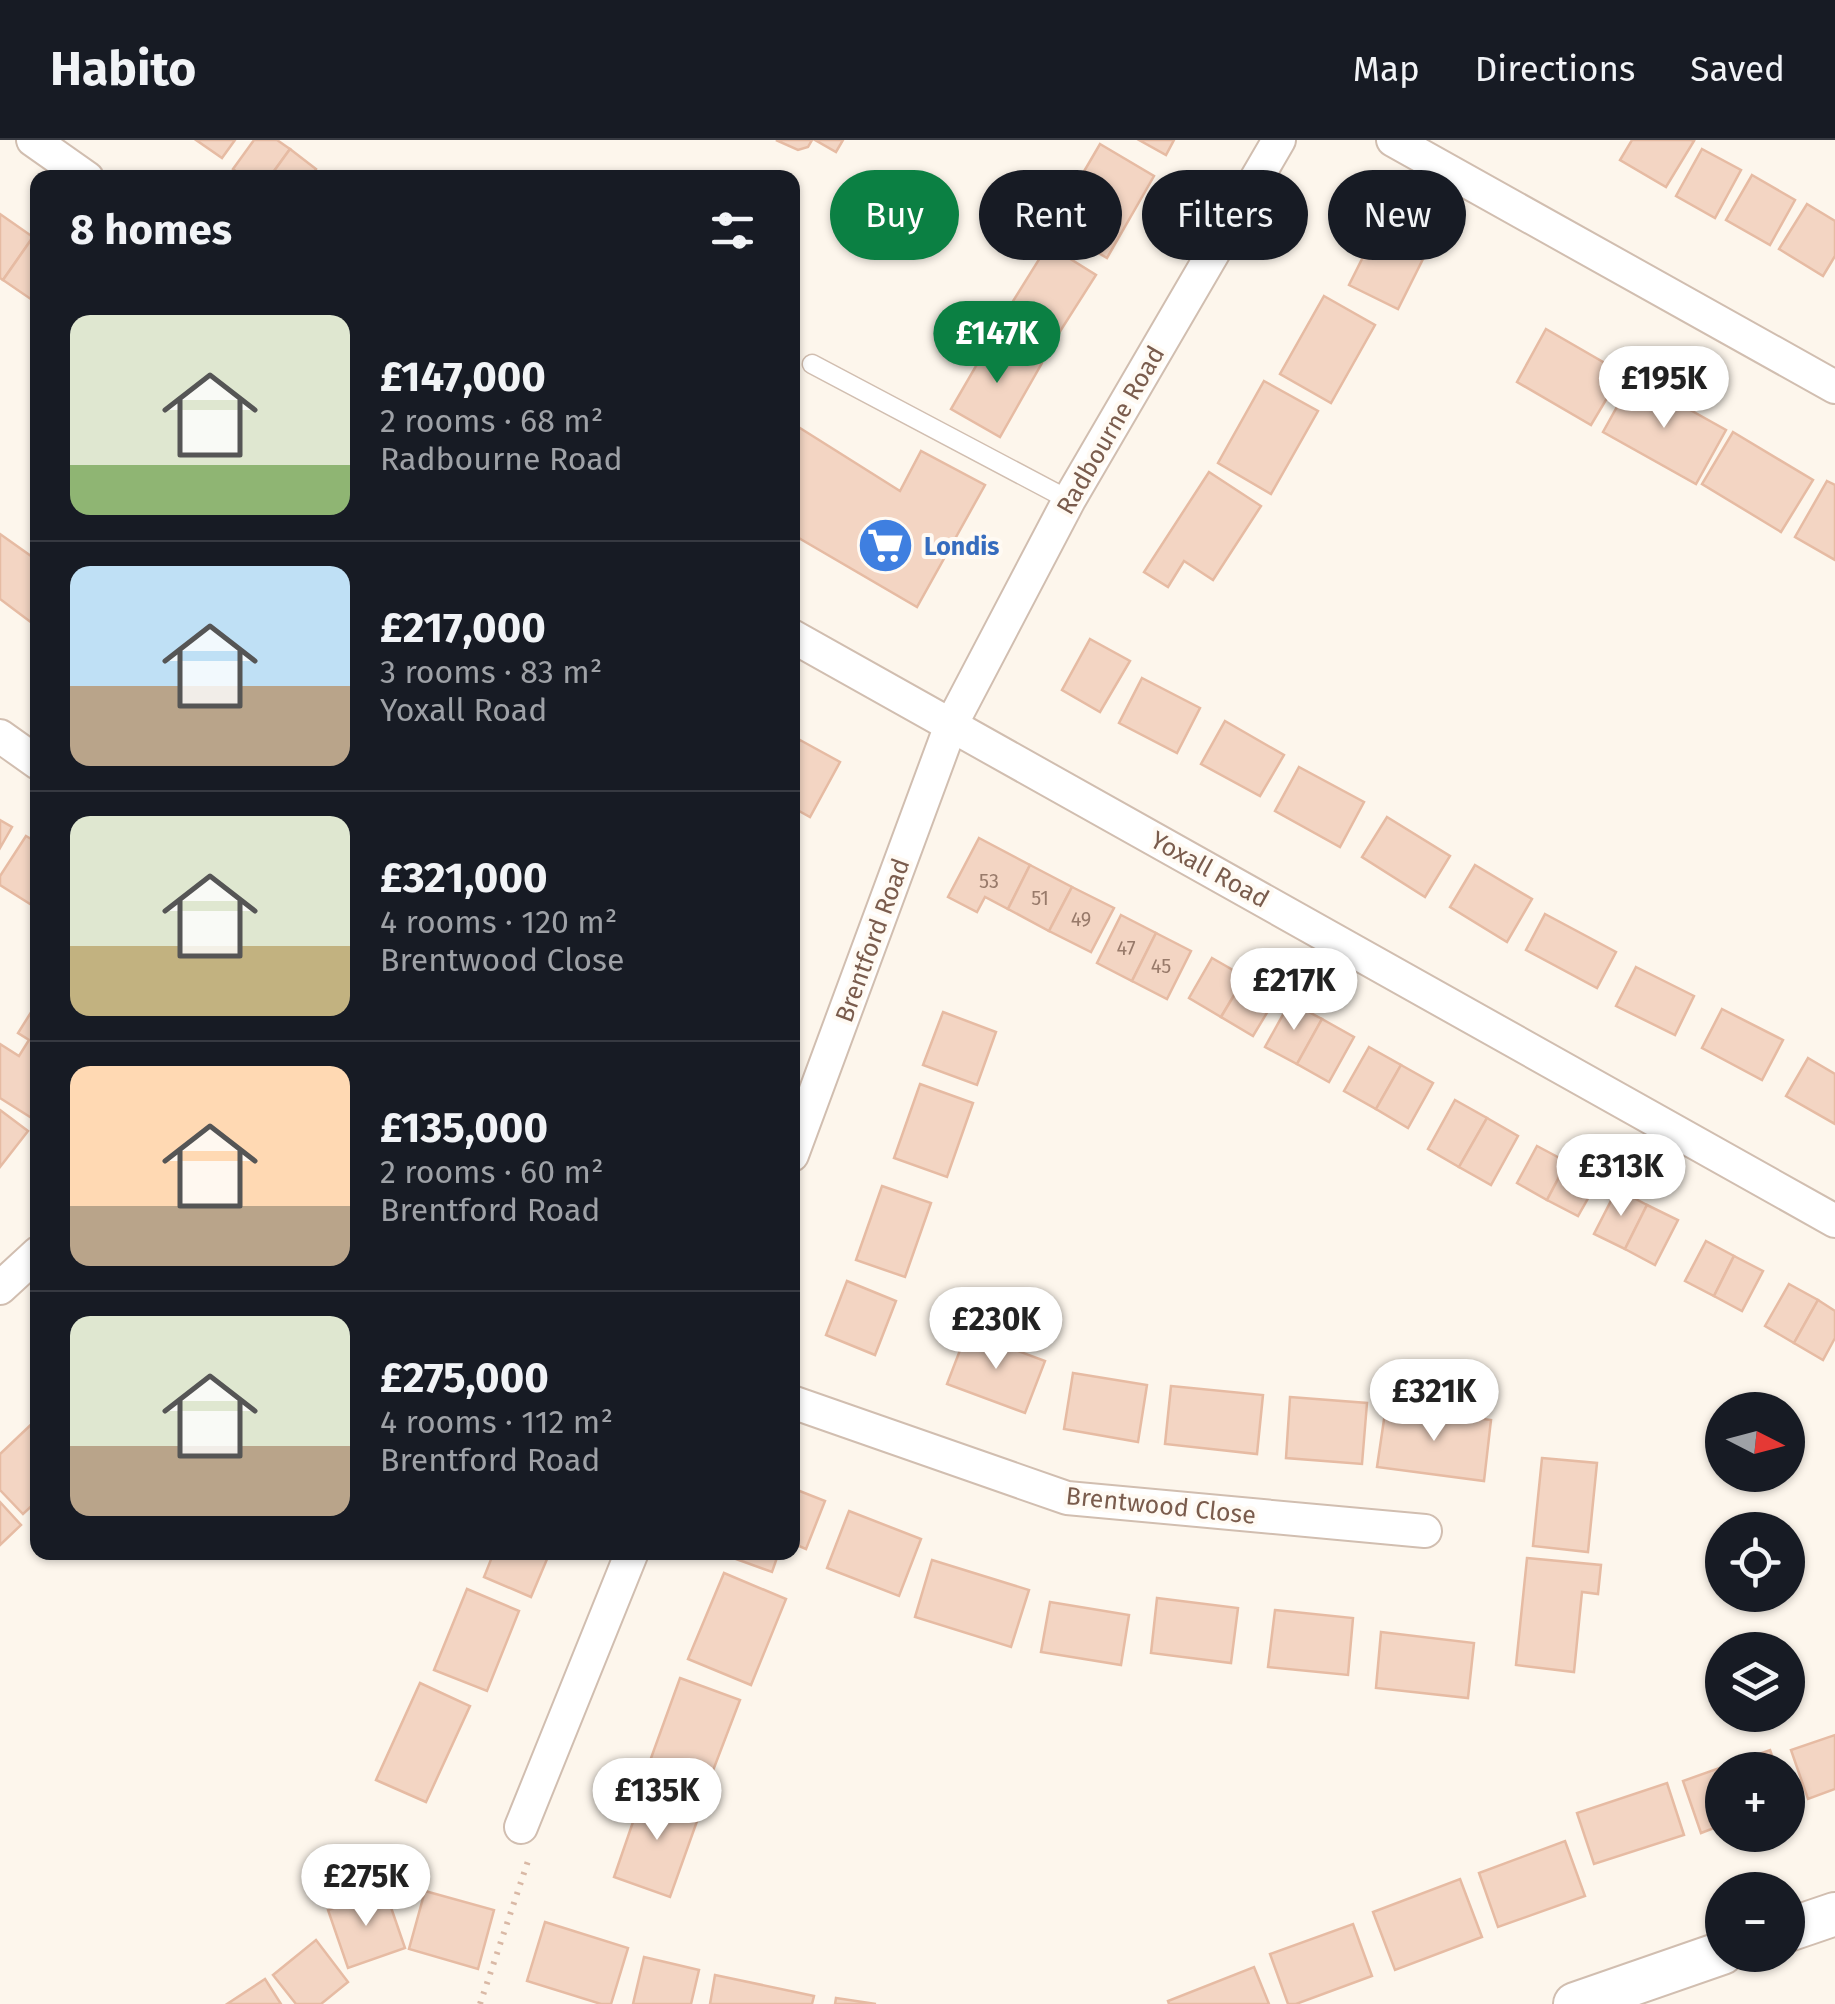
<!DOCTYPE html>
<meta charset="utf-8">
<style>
body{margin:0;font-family:"Fira Sans",sans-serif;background:#20242c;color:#f1f3f6;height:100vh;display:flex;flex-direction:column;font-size:38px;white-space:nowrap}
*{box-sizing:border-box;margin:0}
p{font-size:32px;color:#9ea1a6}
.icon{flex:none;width:55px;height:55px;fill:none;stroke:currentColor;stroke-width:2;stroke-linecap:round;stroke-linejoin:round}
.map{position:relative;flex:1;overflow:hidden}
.side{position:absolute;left:30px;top:30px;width:770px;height:1390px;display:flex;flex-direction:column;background:#171b24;border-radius:20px;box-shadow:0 2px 8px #0004}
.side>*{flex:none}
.hud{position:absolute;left:830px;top:30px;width:855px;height:90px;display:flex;gap:20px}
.needle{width:65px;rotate:96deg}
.buttons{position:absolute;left:1705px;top:1252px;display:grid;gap:20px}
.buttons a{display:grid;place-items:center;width:100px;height:100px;border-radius:50%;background:#171b24;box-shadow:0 2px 8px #0004;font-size:50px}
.price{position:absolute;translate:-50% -85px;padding:0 22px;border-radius:35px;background:#fff;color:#222;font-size:32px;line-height:65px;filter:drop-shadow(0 2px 5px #0008)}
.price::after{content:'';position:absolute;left:50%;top:60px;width:30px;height:22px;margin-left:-15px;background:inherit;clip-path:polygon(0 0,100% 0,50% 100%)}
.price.current{background:#0b8043;color:#fff}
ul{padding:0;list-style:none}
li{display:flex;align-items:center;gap:30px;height:250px;padding:0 40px}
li+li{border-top:2px solid #363941}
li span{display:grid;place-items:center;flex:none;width:280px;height:200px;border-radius:20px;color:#555}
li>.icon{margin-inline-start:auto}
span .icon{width:120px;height:120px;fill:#fffc;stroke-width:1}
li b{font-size:42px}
h2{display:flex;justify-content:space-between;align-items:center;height:120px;padding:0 40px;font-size:42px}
.tag{padding:0 35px;border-radius:45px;background:#171b24;box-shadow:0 2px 8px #0004;font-size:35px;line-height:90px}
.tag.current{background:#0b8043;color:#fff}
header{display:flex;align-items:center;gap:60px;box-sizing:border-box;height:140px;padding:0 50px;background:#171b24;border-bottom:2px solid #363941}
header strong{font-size:48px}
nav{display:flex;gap:55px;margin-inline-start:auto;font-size:35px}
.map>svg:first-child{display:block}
.building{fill:#f3d5c3;stroke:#e6bba3;stroke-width:2.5}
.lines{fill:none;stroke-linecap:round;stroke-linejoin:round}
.service-casing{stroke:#d1beb0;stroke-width:21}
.minor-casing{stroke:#d1beb0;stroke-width:36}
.tertiary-casing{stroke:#d1beb0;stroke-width:46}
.path{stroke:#d9b8a5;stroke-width:6;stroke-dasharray:2.5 8;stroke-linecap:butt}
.service{stroke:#fff;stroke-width:18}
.minor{stroke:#fff;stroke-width:32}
.tertiary{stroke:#fff;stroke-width:42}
.labels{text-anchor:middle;stroke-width:8;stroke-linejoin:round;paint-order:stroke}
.number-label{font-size:20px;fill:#987a6a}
.street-label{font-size:25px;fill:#7a5c4d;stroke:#fffaf3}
.shop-label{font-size:25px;font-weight:bold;fill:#366cbe;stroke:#fffaf3;text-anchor:start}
</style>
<header>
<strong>Habito</strong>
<nav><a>Map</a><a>Directions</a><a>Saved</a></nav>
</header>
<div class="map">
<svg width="1835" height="1864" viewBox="0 0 1835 1864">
<rect width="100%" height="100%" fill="#fdf6ec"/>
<g class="building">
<polygon points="196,0 235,0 222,18"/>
<polygon points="254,0 277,0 290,9 269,38 244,38 233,29"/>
<polygon points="776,0 812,0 808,7 798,10"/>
<polygon points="815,0 843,0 836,12"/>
<polygon points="1139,0 1174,0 1166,15"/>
<polygon points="1632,0 1691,0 1694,1 1666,47 1620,20"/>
<polygon points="1100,4 1154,36 1107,118 1052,86"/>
<polygon points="290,9 316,29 310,38 269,38"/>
<polygon points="1702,9 1741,30 1715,78 1676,56"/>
<polygon points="1752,35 1795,60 1770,105 1726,80"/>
<polygon points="1807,64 1835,81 1835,116 1823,136 1779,109"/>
<polygon points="1387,69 1436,93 1398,169 1349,145"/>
<polygon points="0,74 33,97 3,140 0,138"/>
<polygon points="33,97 38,100 38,164 3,140"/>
<polygon points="1048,105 1096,135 1052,204 1005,174"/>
<polygon points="1324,156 1375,185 1331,263 1280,234"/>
<polygon points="1546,189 1622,233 1591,285 1517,242"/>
<polygon points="994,195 1042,223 1000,297 951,269"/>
<polygon points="1633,238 1726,290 1696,344 1603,292"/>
<polygon points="1264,241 1318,271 1271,354 1218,323"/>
<polygon points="792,283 900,351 921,311 985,345 917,467 792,394"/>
<polygon points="1733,292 1813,340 1781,392 1702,344"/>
<polygon points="1209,332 1261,366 1213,440 1184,421 1168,447 1144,432"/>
<polygon points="1827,341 1835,345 1835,420 1795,397"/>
<polygon points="0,394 38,421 38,475 32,483 0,459"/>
<polygon points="1090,499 1130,521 1100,572 1062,550"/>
<polygon points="1142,538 1200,568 1177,613 1119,583"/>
<polygon points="1225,581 1284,615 1260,656 1201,624"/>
<polygon points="800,600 840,622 810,677 792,667 792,615"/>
<polygon points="1299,627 1364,662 1340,707 1275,671"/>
<polygon points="1387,677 1450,716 1425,757 1362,717"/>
<polygon points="0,680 12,687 0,708"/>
<polygon points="26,696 38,703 38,769 0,745 0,736"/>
<polygon points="979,698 1030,725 1008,769 985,757 977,772 948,757"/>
<polygon points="1030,725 1072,747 1049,791 1008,769"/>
<polygon points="1475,725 1532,759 1507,802 1450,767"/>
<polygon points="1072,747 1114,768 1091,812 1049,791"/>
<polygon points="1545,774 1616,812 1597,848 1526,810"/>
<polygon points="1121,775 1156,793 1132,841 1097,823"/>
<polygon points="1156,793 1191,811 1167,859 1132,841"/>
<polygon points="1212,818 1245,837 1221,877 1189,858"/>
<polygon points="1636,827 1694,856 1675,895 1616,866"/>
<polygon points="1245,837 1277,856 1253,896 1221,877"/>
<polygon points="1290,862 1322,879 1297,924 1265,907"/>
<polygon points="35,866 38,867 38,982 0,958 0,904 19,916 29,900 18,893"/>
<polygon points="1722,869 1783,900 1762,940 1702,908"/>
<polygon points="943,872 996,892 977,945 923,925"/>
<polygon points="1322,879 1354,897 1329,942 1297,924"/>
<polygon points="1369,907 1401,925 1376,969 1344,951"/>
<polygon points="1808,918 1835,934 1835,984 1786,956"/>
<polygon points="1401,925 1433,943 1408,988 1376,969"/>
<polygon points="920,944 973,963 947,1037 894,1018"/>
<polygon points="1455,960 1487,978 1459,1027 1428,1009"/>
<polygon points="0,970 28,991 0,1027"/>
<polygon points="1487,978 1518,996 1491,1045 1459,1027"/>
<polygon points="1537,1006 1567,1022 1547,1060 1517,1043"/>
<polygon points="1567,1022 1599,1039 1578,1076 1547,1060"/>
<polygon points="882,1046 931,1063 905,1137 856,1120"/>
<polygon points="1617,1049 1647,1065 1625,1109 1594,1094"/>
<polygon points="1647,1065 1678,1080 1655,1125 1625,1109"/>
<polygon points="1706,1101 1734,1116 1714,1156 1685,1141"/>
<polygon points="1734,1116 1763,1131 1742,1171 1714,1156"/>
<polygon points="847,1141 896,1161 875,1215 826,1195"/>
<polygon points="1789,1144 1818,1160 1794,1203 1765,1186"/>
<polygon points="1818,1160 1835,1171 1835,1198 1823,1220 1794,1203"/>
<polygon points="967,1192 1045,1221 1025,1273 947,1244"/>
<polygon points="1073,1233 1147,1245 1138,1302 1064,1289"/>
<polygon points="1171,1246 1263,1255 1257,1314 1165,1304"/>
<polygon points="1290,1257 1367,1263 1362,1324 1286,1318"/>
<polygon points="1386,1266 1491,1280 1484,1341 1377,1327"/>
<polygon points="38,1278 38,1360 23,1374 0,1350 0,1314"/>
<polygon points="1542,1318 1597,1323 1588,1412 1533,1406"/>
<polygon points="792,1348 825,1361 806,1409 792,1403"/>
<polygon points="0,1362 21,1385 0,1405"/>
<polygon points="849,1371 921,1399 899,1456 827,1428"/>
<polygon points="494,1412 550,1412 531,1457 484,1437"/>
<polygon points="739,1412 779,1412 772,1432 736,1419"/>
<polygon points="1527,1418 1601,1425 1598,1454 1582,1452 1574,1532 1516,1525"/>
<polygon points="932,1420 1029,1450 1011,1507 915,1477"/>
<polygon points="724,1433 786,1459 751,1545 688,1519"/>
<polygon points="467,1449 519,1471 487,1551 434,1530"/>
<polygon points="1157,1458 1238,1468 1231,1523 1151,1513"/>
<polygon points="1050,1462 1129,1475 1121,1525 1041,1512"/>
<polygon points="1275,1470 1353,1478 1348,1535 1268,1527"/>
<polygon points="1381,1492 1474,1503 1468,1558 1376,1548"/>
<polygon points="680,1538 740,1560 704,1654 646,1632"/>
<polygon points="420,1543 470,1566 426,1662 376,1640"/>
<polygon points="1835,1595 1835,1649 1808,1659 1791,1610"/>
<polygon points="1770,1610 1777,1630 1722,1630 1722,1685 1701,1693 1683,1641"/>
<polygon points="1667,1643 1684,1695 1594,1724 1577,1673"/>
<polygon points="644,1650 701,1670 670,1757 614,1737"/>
<polygon points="1565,1701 1585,1756 1498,1787 1479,1733"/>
<polygon points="1460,1739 1482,1797 1395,1830 1373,1772"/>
<polygon points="385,1750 405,1808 348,1828 328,1770"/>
<polygon points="425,1751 494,1770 478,1829 409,1809"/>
<polygon points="545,1782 628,1808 611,1864 601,1864 527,1841"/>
<polygon points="1353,1784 1372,1836 1296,1864 1288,1864 1270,1814"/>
<polygon points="316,1800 348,1842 321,1864 296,1864 273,1835"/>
<polygon points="644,1817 699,1830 691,1864 633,1864"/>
<polygon points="1254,1827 1269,1864 1169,1864 1168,1861"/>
<polygon points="715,1835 814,1856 812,1864 710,1864"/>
<polygon points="265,1839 281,1864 227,1864"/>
<polygon points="836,1858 876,1864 835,1864"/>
</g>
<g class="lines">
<defs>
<polyline id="service" points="812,224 1069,360"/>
<g id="minor">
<polyline points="33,0 87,38"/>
<polyline points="1393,0 1835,247"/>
<polyline points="792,496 1835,1081"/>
<polyline points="0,596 38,623"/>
<polyline points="792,1015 951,585 1069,360 1279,0"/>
<polyline points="0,1148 38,1113"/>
<polyline points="792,1262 1067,1358 1425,1391"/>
<polyline points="521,1687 632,1412"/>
</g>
<g id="tertiary">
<polyline points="1788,1790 1835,1774"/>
<polyline points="1575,1864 1722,1813"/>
</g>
</defs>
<use href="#service" class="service-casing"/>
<use href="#minor" class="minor-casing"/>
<use href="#tertiary" class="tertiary-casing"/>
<polyline class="path" points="480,1864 528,1721"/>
<use href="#service" class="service"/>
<use href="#minor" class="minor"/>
<use href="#tertiary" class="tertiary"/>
</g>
<defs>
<symbol id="supermarket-disc" viewBox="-11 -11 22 22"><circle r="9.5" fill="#3f7fe0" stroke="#fffaf3"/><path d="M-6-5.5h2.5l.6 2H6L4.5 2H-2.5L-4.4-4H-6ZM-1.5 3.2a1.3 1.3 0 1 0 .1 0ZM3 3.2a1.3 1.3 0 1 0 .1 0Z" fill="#fff"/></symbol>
</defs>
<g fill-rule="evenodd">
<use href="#supermarket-disc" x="854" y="374" width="63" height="63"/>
</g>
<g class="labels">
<g class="number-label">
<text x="989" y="748">53</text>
<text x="1040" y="765">51</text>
<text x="1081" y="786">49</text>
<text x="1126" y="815">47</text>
<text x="1161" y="833">45</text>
</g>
<g class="street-label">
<text transform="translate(1110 290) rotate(-60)" y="9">Radbourne Road</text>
<text transform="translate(1210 729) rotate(29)" y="9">Yoxall Road</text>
<text transform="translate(872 800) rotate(-70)" y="9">Brentford Road</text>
<text transform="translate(1161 1365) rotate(6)" y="9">Brentwood Close</text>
</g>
<g class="shop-label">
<text x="924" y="415">Londis</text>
</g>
</g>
</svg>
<div class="buttons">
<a><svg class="needle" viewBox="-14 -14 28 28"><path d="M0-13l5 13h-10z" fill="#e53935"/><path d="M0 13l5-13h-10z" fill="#9ea1a6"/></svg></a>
<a><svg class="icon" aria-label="locate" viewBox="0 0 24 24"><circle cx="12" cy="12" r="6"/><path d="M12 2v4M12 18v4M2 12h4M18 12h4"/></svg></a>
<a><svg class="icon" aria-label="layers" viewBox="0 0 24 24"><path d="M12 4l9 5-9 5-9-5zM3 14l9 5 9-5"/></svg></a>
<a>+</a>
<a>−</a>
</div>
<b class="price current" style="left:997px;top:246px">£147K</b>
<b class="price" style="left:1664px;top:291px">£195K</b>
<b class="price" style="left:1294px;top:893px">£217K</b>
<b class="price" style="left:1621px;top:1079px">£313K</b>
<b class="price" style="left:996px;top:1232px">£230K</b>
<b class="price" style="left:1434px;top:1304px">£321K</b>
<b class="price" style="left:657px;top:1703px">£135K</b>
<b class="price" style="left:366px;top:1789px">£275K</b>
<div class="hud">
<a class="tag current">Buy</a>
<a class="tag">Rent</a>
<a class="tag">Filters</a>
<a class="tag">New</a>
</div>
<section class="side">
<h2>8 homes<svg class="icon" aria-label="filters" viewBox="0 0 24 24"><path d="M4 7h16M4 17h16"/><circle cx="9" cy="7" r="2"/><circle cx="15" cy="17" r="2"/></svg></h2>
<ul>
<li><span style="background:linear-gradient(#dfe7d0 75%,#8fb573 0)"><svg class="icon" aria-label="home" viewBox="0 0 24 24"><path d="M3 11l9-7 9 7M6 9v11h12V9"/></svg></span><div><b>£147,000</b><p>2 rooms · 68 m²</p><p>Radbourne Road</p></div></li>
<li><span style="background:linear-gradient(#bfe0f5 60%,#b9a48a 0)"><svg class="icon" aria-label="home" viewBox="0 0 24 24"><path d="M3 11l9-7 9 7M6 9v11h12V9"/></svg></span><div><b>£217,000</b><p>3 rooms · 83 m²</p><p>Yoxall Road</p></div></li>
<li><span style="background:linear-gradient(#dfe7d0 65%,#c2b280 0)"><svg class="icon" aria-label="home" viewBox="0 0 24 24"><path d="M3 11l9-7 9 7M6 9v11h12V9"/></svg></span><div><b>£321,000</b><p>4 rooms · 120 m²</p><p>Brentwood Close</p></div></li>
<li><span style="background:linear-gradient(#ffd9b3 70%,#b9a48a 0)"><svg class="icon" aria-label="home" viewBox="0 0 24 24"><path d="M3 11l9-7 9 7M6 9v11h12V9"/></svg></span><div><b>£135,000</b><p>2 rooms · 60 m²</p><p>Brentford Road</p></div></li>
<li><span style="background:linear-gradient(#dfe7d0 65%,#b9a48a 0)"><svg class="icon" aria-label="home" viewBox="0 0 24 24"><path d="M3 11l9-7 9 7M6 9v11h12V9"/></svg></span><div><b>£275,000</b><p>4 rooms · 112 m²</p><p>Brentford Road</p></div></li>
</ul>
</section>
</div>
